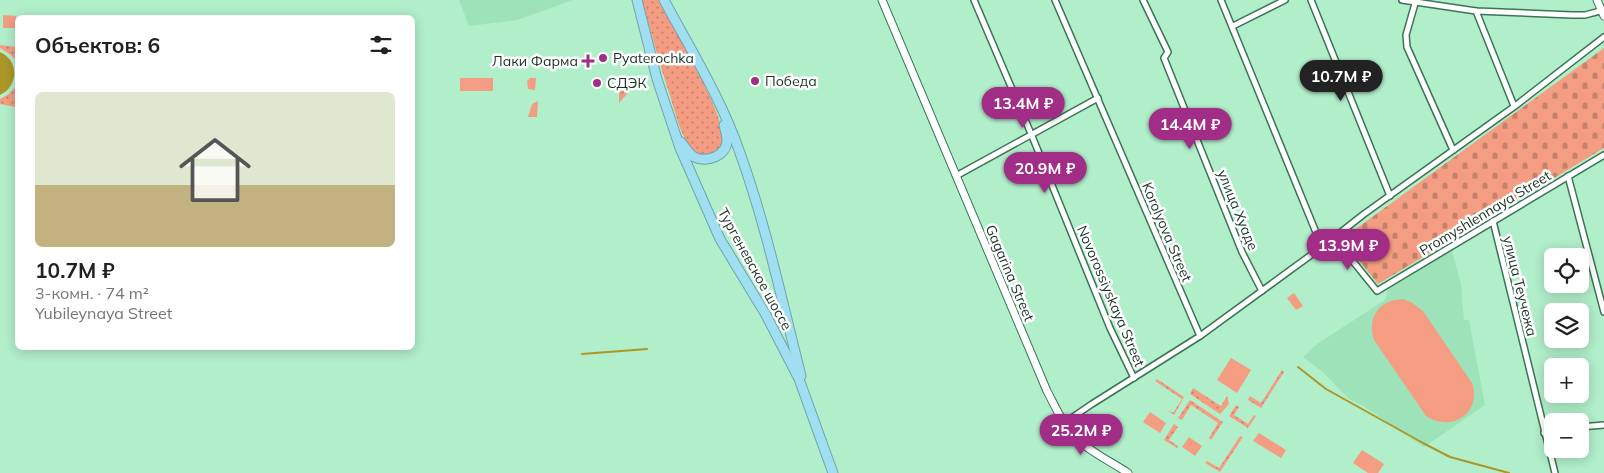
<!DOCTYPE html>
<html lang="ru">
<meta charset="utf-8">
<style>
body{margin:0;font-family:Mulish,sans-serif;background:#f2f2f2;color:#202124;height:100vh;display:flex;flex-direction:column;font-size:19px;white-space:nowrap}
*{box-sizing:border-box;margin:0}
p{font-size:16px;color:#757577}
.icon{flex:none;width:28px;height:28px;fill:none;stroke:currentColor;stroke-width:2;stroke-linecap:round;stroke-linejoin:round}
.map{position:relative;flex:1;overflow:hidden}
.panel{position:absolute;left:15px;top:15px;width:400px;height:335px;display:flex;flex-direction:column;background:#fff;border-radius:8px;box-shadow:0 2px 12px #0003}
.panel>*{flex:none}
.controls{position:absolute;left:1544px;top:248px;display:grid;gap:10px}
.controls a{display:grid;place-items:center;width:45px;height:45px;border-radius:8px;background:#fff;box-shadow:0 2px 12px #0003;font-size:25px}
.price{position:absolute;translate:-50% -42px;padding:0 11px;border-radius:18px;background:#a12d87;color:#fff;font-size:16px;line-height:32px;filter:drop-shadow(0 1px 2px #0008)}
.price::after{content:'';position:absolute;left:50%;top:30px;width:15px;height:11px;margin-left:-8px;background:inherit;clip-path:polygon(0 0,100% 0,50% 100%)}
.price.current{background:#222;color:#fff}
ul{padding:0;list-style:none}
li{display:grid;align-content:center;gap:10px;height:265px;padding:0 20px}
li+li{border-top:1px solid #e0e0e0}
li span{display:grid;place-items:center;height:155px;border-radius:8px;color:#555}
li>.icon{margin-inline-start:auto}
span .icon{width:90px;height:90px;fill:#fffc;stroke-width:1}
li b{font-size:21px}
h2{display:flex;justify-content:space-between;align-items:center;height:60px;padding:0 20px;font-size:21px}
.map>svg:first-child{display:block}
.built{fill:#9ee2ba}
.grass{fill:url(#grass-dots)}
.cemetery{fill:url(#cemetery-stones)}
.park{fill:#f49d82}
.water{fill:#ab9627}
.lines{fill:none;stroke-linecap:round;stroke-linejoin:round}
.stream{stroke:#ab9627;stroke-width:2}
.street-casing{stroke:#3b7455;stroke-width:8}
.secondary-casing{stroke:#3b7455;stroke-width:9}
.highway-casing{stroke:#71a3aa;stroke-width:11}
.street{stroke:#fff;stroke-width:5}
.secondary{stroke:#fff;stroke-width:7}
.highway{stroke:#a0dff2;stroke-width:9}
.poi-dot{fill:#a12d87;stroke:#fefefe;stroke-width:2}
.labels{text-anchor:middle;stroke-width:5;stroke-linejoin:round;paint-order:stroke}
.poi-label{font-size:14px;fill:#1a3325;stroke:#fefefe;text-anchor:start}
.street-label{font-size:14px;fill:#1a3325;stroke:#fefefe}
</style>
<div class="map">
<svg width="1604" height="473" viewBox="0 0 1604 473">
<defs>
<pattern id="grass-dots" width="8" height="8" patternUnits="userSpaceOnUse" patternTransform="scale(1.25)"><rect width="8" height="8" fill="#f49d82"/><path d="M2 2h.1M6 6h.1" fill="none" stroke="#c5816a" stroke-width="1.8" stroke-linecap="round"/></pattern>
<pattern id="cemetery-stones" width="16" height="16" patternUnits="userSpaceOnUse" patternTransform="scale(1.25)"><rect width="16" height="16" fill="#f49d82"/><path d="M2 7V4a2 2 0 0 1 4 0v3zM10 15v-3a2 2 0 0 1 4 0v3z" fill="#c5816a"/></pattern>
</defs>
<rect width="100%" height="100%" fill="#b1eeca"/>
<g class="built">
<polygon points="459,0 573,0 517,20 469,26"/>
<polygon points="1452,250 1461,285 1464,320 1469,320 1485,405 1424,447 1365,407 1349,399 1324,373 1303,357 1317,344 1385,300 1388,290"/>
</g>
<g class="grass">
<path d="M642,0H660C674,27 727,117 723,142C722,151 716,155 708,156C700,157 696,154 691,148C680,135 676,115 671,99C660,66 651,33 642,0Z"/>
<polygon points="0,45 17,47 17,62 11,55 0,48"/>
<polygon points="624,85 627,94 619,103 619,87"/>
<polygon points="15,87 15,107 0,104 0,99 9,94"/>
<polygon points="1282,370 1284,372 1261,408 1248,400 1250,396 1261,403"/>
<polygon points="1157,379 1184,397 1174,415 1166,409 1173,413 1182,399 1155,381"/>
<polygon points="1193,388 1221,406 1227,396 1229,404 1220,414 1190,394"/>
<polygon points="1190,400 1223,422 1211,440 1209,438 1218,423 1191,405 1182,420 1178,418"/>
<polygon points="1236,405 1239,407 1234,415 1248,424 1254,415 1256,416 1248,428 1229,416"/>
<polygon points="1174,424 1178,427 1169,440 1178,446 1177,448 1164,440"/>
<polygon points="1240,436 1243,437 1220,472 1205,463 1207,461 1219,468"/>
</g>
<polygon class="cemetery" points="1604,48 1604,148 1378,284 1342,239"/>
<g class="park">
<polygon points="3,15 16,16 15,28 3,28"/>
<rect x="460" y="78" width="33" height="13"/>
<polygon points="530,78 536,78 535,90 528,89 527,81"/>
<polygon points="538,101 537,117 528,117 532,104"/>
<polygon points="1294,293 1303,306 1296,310 1287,298"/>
<path d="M1403,299L1411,302L1423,311L1472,383C1482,413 1452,433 1426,416L1374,340C1367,318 1378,300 1403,299Z"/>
<polygon points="1231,358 1251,370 1237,393 1217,380"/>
<polygon points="1150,412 1166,423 1160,433 1143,422"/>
<polygon points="1259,433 1286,450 1281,458 1253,441"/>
<polygon points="1189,437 1202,446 1195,456 1182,447"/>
<polygon points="1362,450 1384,464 1378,473 1368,473 1353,463"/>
</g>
<path class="water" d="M0,52C19,60 19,86 0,95Z"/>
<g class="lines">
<g class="stream">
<polyline points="582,354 647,349"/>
<polyline points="1298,367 1326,389 1423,443 1450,457 1509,473"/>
</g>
<defs>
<g id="street">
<polyline points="974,0 1032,136 1110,328 1134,378"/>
<polyline points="1055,0 1200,336"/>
<polyline points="1143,0 1168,52 1164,58 1242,252 1262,291"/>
<polyline points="1221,0 1322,247"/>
<polyline points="1311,0 1390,196"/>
<polyline points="1402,0 1476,11 1572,15 1585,15 1604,10"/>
<polyline points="1416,0 1406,35 1407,47 1453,150"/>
<polyline points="1476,11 1514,106"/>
<polyline points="1233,26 1285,0"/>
<polyline points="956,176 1098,98"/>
<polyline points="1568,176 1604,312"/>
<polyline points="1493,221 1555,473"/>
<polyline points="1334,238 1377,291 1604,155"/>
<polyline points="1064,423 1092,404 1200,336 1322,247 1364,214 1515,106 1604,37"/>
<polyline points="1580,427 1604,425"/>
<polyline points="1544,433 1552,432"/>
</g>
<g id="secondary">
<path d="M882,0L1047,391C1055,406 1062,423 1073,435C1088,451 1110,461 1128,473"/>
<polyline points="1597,0 1604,16"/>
</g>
<g id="highway">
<polyline points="637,0 657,79 680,148 720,239 766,315 799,379 833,473"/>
<path d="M664,0C691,50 722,100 740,153C766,225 782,301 801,376"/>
<path d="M681,142C685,147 688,153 694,157C707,163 727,156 727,140C727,135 725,129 724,125"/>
</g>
</defs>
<use href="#street" class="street-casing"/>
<use href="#secondary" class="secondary-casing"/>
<use href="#highway" class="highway-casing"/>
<use href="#street" class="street"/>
<use href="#secondary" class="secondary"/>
<use href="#highway" class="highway"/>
</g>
<g class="poi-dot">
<circle cx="603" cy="58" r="5"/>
<path d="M585.5 53.5h5v5h5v5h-5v5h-5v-5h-5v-5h5z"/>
<circle cx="755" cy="81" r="5"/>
<circle cx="597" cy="83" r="5"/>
</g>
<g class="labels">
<g class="poi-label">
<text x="613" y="63">Pyaterochka</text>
<text x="578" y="66" text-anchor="end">Лаки Фарма</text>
<text x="765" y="86">Победа</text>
<text x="607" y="88">СДЭК</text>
</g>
<g class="street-label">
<text transform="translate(1238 210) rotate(68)" y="5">улица Хуаде</text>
<text transform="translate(1485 213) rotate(-31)" y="5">Promyshlennaya Street</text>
<text transform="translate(1167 232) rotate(67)" y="5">Korolyova Street</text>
<text transform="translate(755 269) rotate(61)" y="5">Тургеневское шоссе</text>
<text transform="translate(1010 273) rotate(67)" y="5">Gagarina Street</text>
<text transform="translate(1520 286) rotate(76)" y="5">улица Теучежа</text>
<text transform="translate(1111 296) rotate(67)" y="5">Novorossiyskaya Street</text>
</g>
</g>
</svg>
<div class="controls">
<a><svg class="icon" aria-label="locate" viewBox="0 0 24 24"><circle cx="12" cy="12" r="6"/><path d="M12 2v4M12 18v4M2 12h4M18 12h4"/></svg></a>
<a><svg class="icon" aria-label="layers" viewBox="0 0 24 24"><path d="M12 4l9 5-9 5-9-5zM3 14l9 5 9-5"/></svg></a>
<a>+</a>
<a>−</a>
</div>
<b class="price current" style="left:1341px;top:102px">10.7M ₽</b>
<b class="price" style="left:1023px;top:129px">13.4M ₽</b>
<b class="price" style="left:1190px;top:150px">14.4M ₽</b>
<b class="price" style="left:1045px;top:194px">20.9M ₽</b>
<b class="price" style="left:1348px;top:271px">13.9M ₽</b>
<b class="price" style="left:1081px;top:456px">25.2M ₽</b>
<section class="panel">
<h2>Объектов: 6<svg class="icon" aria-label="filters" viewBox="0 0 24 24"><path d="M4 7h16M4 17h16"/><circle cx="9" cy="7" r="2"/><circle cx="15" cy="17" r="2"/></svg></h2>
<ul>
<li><span style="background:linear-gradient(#dfe7d0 60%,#c2b280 0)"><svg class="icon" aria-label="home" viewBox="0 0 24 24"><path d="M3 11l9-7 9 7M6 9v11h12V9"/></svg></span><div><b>10.7M ₽</b><p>3-комн. · 74 m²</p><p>Yubileynaya Street</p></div></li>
</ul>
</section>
</div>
